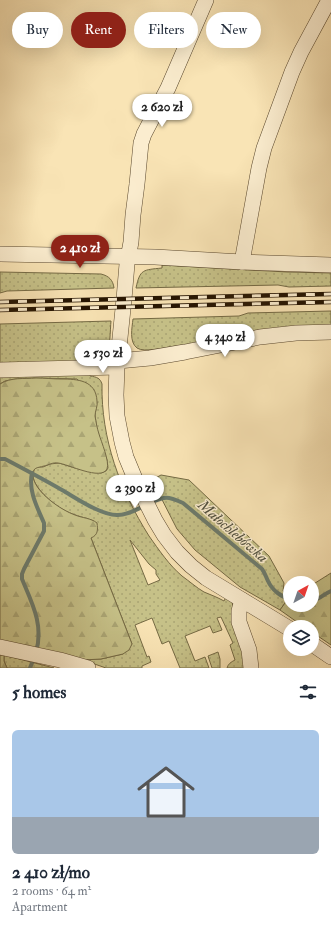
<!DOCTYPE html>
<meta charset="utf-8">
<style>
body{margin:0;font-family:"IM FELL Double Pica",serif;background:#f2f2f3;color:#1f2937;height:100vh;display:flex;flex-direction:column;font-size:15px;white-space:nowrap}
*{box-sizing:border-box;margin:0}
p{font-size:13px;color:#747a83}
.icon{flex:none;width:22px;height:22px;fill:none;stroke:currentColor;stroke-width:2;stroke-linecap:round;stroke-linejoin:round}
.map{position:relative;height:668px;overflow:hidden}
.panel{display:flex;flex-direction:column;background:#fff;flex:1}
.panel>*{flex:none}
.banner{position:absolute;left:12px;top:12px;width:307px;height:36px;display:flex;gap:8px}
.needle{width:26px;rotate:40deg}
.tools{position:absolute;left:283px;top:576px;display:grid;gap:8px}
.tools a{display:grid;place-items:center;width:36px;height:36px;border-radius:50%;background:#fff;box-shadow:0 4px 16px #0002;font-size:20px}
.price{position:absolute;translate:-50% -34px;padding:0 9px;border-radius:14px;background:#fff;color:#222;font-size:13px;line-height:26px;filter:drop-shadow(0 1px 2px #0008)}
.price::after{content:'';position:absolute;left:50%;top:24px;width:12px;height:9px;margin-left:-6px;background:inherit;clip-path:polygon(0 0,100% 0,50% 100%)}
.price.selected{background:#8f2418;color:#fff}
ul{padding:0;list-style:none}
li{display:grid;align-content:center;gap:8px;height:212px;padding:0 12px}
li+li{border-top:1px solid #e0e1e3}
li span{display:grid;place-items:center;height:124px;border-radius:6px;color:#555}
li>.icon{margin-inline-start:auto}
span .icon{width:72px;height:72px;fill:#fffc;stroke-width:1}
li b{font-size:17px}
h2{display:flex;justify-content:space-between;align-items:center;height:48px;padding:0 12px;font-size:17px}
.pill{padding:0 14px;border-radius:18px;background:#fff;box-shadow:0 4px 16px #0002;font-size:14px;line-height:36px}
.pill.selected{background:#8f2418;color:#fff}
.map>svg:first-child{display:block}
.grass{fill:url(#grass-dots);stroke:#756a44;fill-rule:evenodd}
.forest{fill:url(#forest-firs);stroke:#756a44}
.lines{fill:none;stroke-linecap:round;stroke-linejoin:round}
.stream{stroke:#6d7a6b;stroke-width:4}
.minor-casing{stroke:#59472d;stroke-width:16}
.minor{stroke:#fbedcf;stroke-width:15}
.rail-casing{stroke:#241300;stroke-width:4.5}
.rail{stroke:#fbedcf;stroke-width:3;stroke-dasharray:9;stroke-linecap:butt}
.labels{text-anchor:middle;stroke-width:3;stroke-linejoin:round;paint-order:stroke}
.water-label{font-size:15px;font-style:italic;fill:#4f4f3e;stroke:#fbedcf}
</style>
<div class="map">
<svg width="331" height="668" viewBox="0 0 331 668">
<defs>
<pattern id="grass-dots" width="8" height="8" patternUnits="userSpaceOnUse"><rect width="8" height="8" fill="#c6c188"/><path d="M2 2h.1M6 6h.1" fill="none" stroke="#aaa574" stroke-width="1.8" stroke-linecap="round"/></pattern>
<pattern id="forest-firs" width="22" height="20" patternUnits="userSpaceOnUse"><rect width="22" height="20" fill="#c6c188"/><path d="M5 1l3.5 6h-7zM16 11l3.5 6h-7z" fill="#aaa574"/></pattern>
</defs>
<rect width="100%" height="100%" fill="#f9e4b5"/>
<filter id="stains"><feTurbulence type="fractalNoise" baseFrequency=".005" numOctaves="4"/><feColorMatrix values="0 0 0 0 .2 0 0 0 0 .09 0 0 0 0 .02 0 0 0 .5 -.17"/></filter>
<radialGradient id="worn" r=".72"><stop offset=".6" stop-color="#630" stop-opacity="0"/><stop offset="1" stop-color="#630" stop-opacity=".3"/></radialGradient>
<g class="grass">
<path d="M162,265L287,272L331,273V286L289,287L278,285L136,288C140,269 143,270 162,268Z"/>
<path d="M0,272L101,274C109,276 113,280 114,288L7,291L0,293Z"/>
<path d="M331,311V326C279,333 227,338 176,346C167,347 144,353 137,348C129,342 132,328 133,319L239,316L248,313Z"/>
<path d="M111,321C110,329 111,351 104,356C100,358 95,357 91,357V362L0,364V324Z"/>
<path d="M90,372V376C97,377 100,378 102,384C101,439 120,490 149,536C159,550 169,565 182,576C189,581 197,588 204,592C211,595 217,597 224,601L226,597L232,602L243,649L245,668H227C228,664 231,662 235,660L230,645L233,643L221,617L217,618L222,630L213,633L210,626L185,636L195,661L205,657L209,668H180L169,641L162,644L152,618L135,625L147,657L149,656L151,662L142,666V668H106L83,660L101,659L123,654L132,644L91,538L94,521C83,517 72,515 62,509C52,503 34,488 33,476C33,474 34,472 34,470L37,467H43L50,464L59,463L75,468L101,473L106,471L108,468L107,460L97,430L95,415L97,402L77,379L36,378L16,379L5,381L0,384V375ZM130,540L149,564L156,570V574L160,580L148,585Z"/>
<polygon points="161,475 189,480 269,556 284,583 283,591 290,594 290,596 280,610 240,587 195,550 177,529 152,480"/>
<polygon points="218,652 220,659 220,668 212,668 208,656"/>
<polygon points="4,655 54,668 7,668 4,661"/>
</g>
<g class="forest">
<path d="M36,378C45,378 53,379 61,379C77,379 96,380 97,401C98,406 95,411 95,416C96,422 97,428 99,434C101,441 110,462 107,469C101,481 68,464 58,463C53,462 49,465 44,466C37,468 32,467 33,477C36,493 61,510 75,515C82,518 91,518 97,523C98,530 98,535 91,538L132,644L129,650L123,654L101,659L83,660L0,641V384C11,377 24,379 36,378Z"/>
<polygon points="331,573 331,645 312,632 312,627 304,627 280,610 290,596 290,605 312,605 312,585"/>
<polygon points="0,655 4,655 4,661 7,668 0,668"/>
</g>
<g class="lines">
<g class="stream">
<path d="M0,459H5C24,469 43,479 62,490C76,498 102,516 118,515C127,515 136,510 144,506"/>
<path d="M32,473C28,490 37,507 44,523V531L24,569L22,574V579C32,603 44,625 36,652"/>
<path d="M150,503C166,496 167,496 183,503L262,569C265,573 266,577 268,581C272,590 281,597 290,599"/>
<path d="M312,601C320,599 324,594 331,591"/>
<polyline points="30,668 34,658"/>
</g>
<defs>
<g id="minor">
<polyline points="206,0 168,88 144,134 141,143 137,184 133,215 131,242 127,264 124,299 117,367 116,395 117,416 122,442 126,457 138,486 155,520 164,535 177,552 191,566 206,578 290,629"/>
<polyline points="0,254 155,257 242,262 331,265"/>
<polyline points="242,262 259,168 264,148 292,72 301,52 329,0"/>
<polyline points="118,361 150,358 185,352 260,337 296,333 331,332"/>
<polyline points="0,370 117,367"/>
<polyline points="242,600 239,611 239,622 249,650 251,668"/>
<polyline points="312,644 331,657"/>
<polyline points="0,647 60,660 88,668"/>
</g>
</defs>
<use href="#minor" class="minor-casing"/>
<use href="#minor" class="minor"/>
<defs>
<g id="rail">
<polyline points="0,302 331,294"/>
<polyline points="0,310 331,302"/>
</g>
</defs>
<use href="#rail" class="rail-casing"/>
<use href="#rail" class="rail"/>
</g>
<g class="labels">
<g class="water-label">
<text transform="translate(233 531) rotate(41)" y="5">Małochlebówka</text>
</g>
</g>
<rect width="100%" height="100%" filter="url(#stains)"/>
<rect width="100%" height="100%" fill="url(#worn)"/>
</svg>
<div class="tools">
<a><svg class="needle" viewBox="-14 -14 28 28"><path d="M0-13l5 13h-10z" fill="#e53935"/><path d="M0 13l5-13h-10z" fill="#747a83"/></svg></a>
<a><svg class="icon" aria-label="layers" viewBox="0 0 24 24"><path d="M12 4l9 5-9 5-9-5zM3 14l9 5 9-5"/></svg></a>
</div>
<b class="price" style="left:162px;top:128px">2 620 zł</b>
<b class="price selected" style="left:80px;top:269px">2 410 zł</b>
<b class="price" style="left:225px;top:358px">4 340 zł</b>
<b class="price" style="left:103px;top:374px">2 530 zł</b>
<b class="price" style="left:135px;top:509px">2 390 zł</b>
<div class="banner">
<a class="pill">Buy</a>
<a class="pill selected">Rent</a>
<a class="pill">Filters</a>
<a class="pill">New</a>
</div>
</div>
<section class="panel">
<h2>5 homes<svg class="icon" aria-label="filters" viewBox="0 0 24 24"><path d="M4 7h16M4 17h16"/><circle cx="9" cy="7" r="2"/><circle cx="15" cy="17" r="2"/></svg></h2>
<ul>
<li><span style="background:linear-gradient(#a9c7e8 70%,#9aa5b1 0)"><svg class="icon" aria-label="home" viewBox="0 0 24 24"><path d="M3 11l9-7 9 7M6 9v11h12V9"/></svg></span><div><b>2 410 zł/mo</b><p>2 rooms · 64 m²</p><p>Apartment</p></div></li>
</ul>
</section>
